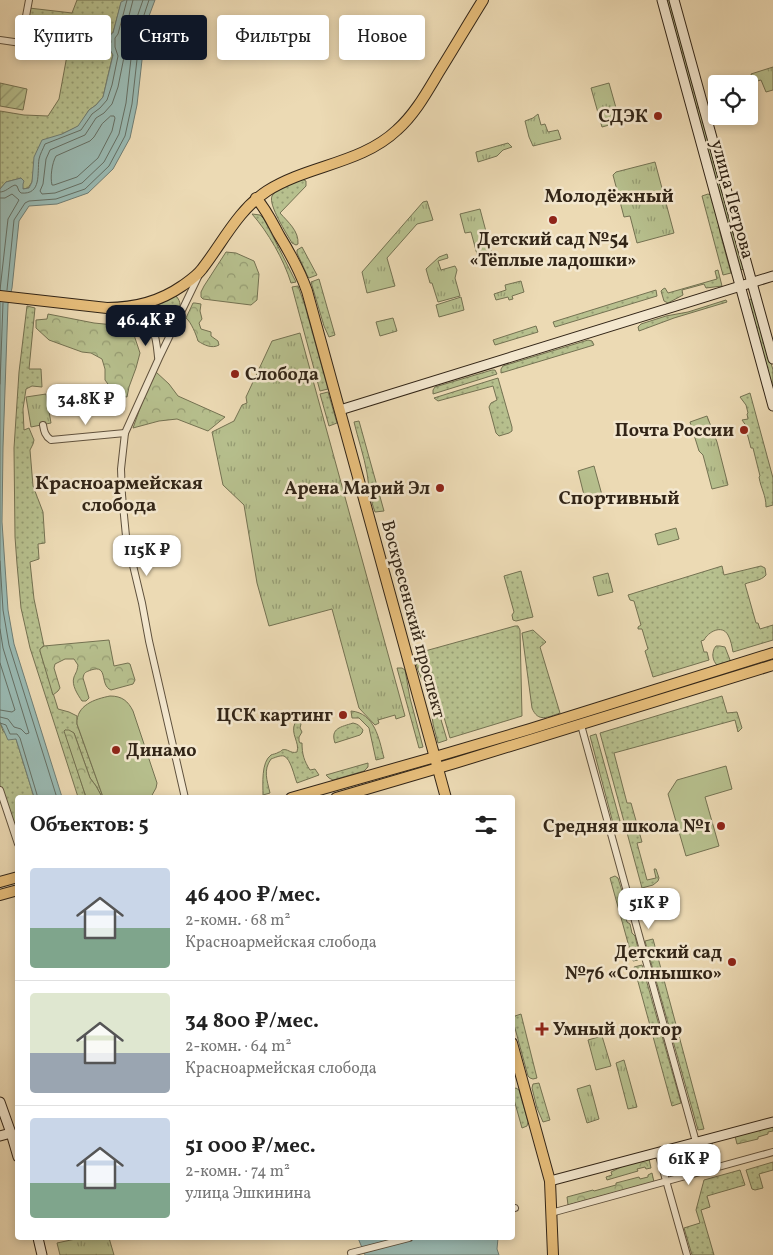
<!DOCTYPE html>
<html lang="ru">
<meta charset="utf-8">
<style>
body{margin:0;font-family:Vollkorn,serif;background:#f6f6f6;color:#222;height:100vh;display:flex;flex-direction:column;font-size:19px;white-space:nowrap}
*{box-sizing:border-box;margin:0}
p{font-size:16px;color:#767676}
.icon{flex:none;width:28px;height:28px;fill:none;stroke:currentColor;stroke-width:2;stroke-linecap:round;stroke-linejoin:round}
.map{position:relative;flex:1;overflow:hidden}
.side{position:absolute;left:15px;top:795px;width:500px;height:445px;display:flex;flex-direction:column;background:#fff;border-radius:5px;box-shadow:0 2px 8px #0003}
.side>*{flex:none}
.hud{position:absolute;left:15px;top:15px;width:500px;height:45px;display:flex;gap:10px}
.controls{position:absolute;left:708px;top:75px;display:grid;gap:10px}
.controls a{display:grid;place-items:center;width:50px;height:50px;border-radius:5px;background:#fff;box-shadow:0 2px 8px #0003;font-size:25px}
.price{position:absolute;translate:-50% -42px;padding:0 11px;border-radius:10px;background:#fff;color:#222;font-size:16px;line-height:32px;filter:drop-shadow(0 1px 2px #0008)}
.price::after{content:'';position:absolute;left:50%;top:30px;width:15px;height:11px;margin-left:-8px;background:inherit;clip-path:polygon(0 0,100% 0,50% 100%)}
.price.current{background:#111827;color:#fff}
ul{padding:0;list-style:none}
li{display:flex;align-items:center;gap:15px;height:125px;padding:0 15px}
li+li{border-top:1px solid #e0e0e0}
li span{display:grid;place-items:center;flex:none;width:140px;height:100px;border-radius:5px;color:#555}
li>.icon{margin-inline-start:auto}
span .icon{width:60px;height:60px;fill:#fffc;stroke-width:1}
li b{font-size:21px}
h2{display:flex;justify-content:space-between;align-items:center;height:60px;padding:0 15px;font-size:21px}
.pill{padding:0 18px;border-radius:5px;background:#fff;box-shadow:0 2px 8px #0003;font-size:18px;line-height:45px}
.pill.current{background:#111827;color:#fff}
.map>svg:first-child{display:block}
.grass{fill:url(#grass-dots);stroke:#747252}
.forest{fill:url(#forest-crowns);stroke:#747252}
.park{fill:url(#park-tufts);stroke:#747252}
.garden{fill:url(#garden-furrows);stroke:#747252}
.pitch{fill:#b7c08e;stroke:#747252}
.water{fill:#9abab3;stroke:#707e75}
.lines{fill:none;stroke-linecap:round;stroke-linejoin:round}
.shore{stroke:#667065;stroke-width:1}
.street-casing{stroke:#60523e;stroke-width:8}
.secondary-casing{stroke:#322517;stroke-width:11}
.primary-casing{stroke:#322517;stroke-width:12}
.street{stroke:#f3e7ce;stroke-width:6}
.secondary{stroke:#f3e7ce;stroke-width:9}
.primary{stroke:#e6bd7a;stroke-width:10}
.poi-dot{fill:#8f2418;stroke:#f3e7ce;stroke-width:2}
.labels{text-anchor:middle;stroke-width:5;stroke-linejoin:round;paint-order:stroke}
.poi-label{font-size:18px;font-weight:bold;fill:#322517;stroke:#f3e7ce;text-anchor:end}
.street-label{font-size:18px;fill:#322517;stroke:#f3e7ce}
.neighbourhood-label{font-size:19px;font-weight:bold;fill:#322517;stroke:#f3e7ce}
</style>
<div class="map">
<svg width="773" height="1255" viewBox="0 0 773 1255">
<defs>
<pattern id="grass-dots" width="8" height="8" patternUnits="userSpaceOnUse" patternTransform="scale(1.25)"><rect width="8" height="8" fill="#b7c08e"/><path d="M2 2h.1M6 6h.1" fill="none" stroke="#959c73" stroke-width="1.8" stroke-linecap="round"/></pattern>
<pattern id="forest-crowns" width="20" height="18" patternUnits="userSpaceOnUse" patternTransform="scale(1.25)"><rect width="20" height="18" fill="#b7c08e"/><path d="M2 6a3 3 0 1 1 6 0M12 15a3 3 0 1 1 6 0" fill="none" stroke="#959c73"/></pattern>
<pattern id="park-tufts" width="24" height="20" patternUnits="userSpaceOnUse" patternTransform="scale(1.25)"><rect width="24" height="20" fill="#b7c08e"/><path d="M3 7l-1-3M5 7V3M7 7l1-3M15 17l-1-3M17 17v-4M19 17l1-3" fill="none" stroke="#959c73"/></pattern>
<pattern id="garden-furrows" width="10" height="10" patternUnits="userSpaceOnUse" patternTransform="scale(1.25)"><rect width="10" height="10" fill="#b7c08e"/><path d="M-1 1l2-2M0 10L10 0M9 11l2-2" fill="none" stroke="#959c73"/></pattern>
</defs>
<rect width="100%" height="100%" fill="#ecdab4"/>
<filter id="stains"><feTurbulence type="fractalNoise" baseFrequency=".004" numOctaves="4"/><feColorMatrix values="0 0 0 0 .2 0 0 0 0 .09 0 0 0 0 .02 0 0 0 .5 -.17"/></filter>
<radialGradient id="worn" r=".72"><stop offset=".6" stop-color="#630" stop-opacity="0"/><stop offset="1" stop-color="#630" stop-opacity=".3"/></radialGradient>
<g class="grass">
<polygon points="77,0 125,0 121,3 113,33 110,36 111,42 109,48 113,54 103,97 96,105 89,110 79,126 62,134 34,169 32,182 28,188 23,189 21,178 6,182 0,189 0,111 24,115 48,116 59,99 68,50 22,46 29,8 72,13"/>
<polygon points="665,0 672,0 745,269 739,270"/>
<path d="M302,179L306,181V186L280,213C288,222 299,231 298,244L296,245L292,243C287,234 268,205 272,196C275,189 295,181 302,179Z"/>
<polygon points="708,194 711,195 716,210 720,233 731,273 723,275 702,196"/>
<path d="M252,214L260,215L264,219L296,282L291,283C284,260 268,232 252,214Z"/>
<polygon points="302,247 317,275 309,278 308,277 297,253 297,250"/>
<polygon points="718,270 722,286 706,288 704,284 682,290 683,295 668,303 664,301 661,291 663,289 665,288 668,293 717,279 715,271"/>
<polygon points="319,279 335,335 329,337 324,326 311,282"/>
<polygon points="298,286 305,306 328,389 320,391 292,287"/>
<polygon points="656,290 657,296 555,327 553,322"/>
<path d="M175,295C186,305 176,316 172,326C162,332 154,327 149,319V314L152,306Z"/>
<polygon points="753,298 773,370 773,394 747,301"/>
<polygon points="726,300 727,302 674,318 639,331 638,327 641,324 666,316 688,312"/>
<polygon points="27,306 35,308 29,369 41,369 42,387 32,386 26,389 23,409 24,430 29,428 34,440 33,444 30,450 33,486 43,512 45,543 38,544 39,559 30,562 34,599 44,646 42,647 40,651 58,709 69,712 77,716 77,724 103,797 102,797 96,786 90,778 74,733 65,730 65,732 86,797 78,797 30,648 21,608 17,564 15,537 14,448 19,372"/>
<polygon points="536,326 538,332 495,345 493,340"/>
<polygon points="588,340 592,341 594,345 501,373 501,369 503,366"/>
<polygon points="492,370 495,370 497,374 433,394 433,390 435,387"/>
<polygon points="498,378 512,427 512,431 509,433 499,436 496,433 489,407 491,403 497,400 493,386 438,401 434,398"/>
<polygon points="328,392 337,423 329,426 320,394"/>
<path d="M750,393L773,478V505L766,507C766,495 761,489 759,477L760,476L753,448H751L747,433L748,432L747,427L742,420L748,419L747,414L748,413L746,405L740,397Z"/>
<path d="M359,421L384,511L375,512C370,499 369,486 367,473C364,456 358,439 354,422Z"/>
<path d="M722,566L724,575L761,566L765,568L766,575C761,581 752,581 745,584L756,623H758L760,629L773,625V640L733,652C732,647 731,640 728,635C722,624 708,632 704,640L701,641L704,652H707L709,660L653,677L645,651L648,649L642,629H638V627L641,625L634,601L630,600L628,595Z"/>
<polygon points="521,571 533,617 516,621 513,620 512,615 514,612 504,576"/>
<polygon points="515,626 518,626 520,630 522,716 450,738 425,651"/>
<path d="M533,630L546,642L540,647L560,713C548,717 538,723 532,708L522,633Z"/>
<path d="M716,646H720L725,647L730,660L728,663L718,666C712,661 711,652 716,646Z"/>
<path d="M422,653L431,684L425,686C421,677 414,665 416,655Z"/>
<polygon points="397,668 402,668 405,670 410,698 423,747 419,748"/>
<polygon points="722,696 727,713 737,712 742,728 738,732 735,720 614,753 627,803 631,803 642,842 637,843 647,880 656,878 654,869 656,869 659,878 658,881 653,885 642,888 600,733"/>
<polygon points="437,706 447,740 438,743 433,724 431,708"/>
<path d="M351,711C375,713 379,739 384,758L376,760L369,728L359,718H352Z"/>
<polygon points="0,722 3,731 16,739 34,797 18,798 17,840 0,785"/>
<path d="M300,722L301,724L300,728L302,732L299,737V741L300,743H302C302,754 304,761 310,770L315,769L319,775L297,783C294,776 291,759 284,756C280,755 274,758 271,759C263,770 267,780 270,793L263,795C263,784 261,762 271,755C273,754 276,754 279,752C280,752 281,751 282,750C288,748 290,754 297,752C300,742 290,734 295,723Z"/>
<path d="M353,723C358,724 360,726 363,730L362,733L360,735L335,743C330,728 341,727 353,723Z"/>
<polygon points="596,734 620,821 613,823 590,736"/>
<polygon points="368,763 368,767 364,771 333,780 329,778 326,775"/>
<polygon points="615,876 618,878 625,901 622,904 627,922 630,924 632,933 635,936 640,957 638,960 633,961 610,878"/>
<polygon points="653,939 704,1129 698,1130 645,941"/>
<polygon points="642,965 681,1103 672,1106 634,967"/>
<polygon points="521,1014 537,1078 533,1079 530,1078 528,1076 513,1021 515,1016"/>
<polygon points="539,1083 550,1120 543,1122 537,1108 532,1088 533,1084"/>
<polygon points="516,1088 519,1090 528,1122 527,1126 522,1128 513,1096 513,1089"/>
<polygon points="773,1162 773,1170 759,1174 763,1188 755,1190 752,1189 746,1170"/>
<polygon points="740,1170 745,1185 707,1196 710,1207 701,1210 714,1255 692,1255 684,1228 700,1223 696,1210 704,1180"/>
</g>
<g class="forest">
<polygon points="226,252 236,253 254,261 259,274 257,300 251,305 203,299 201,297 201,292 204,286"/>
<path d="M193,303H195L201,304L200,311L202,319L199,323L201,329L211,332V336L218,341L219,345C212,349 204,345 198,341C196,334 191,322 186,318Z"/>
<polygon points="48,314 94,323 124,326 133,332 140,353 136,368 129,387 127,397 116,395 105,380 105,369 102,359 91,353 82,352 49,340 36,328 36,320 47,319"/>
<polygon points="156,372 169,384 178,396 225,417 208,431 177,419 159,421 133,428 144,397"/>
<path d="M109,640L114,666L128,663L130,664L135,680L133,684L111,690C99,685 109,664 91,670C86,672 84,672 83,678L89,698L86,701H82C78,695 71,685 74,677C76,672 77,672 78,665L74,659H65L55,664L54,668L60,688L58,691L53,695L40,651V649L44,646Z"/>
<polygon points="65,730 69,730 74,733 90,778 96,786 102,797 86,797 64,731"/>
<polygon points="773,1126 773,1131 768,1132 768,1134 758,1137 758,1139 737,1144 735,1136"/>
<polygon points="713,1142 710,1152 691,1157 690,1155 683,1157 683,1159 667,1163 665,1156"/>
<polygon points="708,1158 705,1168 671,1177 669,1169 685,1165 686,1166 693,1165 692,1163"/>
<polygon points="649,1159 651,1168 646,1169 645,1167 637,1169 638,1171 607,1180 606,1177 612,1175 611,1172 623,1166"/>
<polygon points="652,1173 654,1182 568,1205 567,1197 593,1190 594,1191 616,1185 616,1183 639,1177 640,1179 648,1177 648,1175"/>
</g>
<g class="park">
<polygon points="773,67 773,90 766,92 761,80 754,82 751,74"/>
<polygon points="609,83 620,122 602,127 591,88"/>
<polygon points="538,114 541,125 545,124 548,132 558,130 561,139 533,146 529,137 525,121 533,118"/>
<polygon points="508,143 512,147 503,150 497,156 478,162 476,153 476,152"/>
<polygon points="655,162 674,233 637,243 630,216 624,217 613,175 616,172"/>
<polygon points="427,201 433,220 417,224 387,258 395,286 367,293 362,272 423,202"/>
<polygon points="480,209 492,254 478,258 471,232 465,233 460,214"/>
<polygon points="447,254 448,258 438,261 441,270 455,266 457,270 455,278 460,296 438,302 432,283 430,283 426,269 439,257"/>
<polygon points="521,281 524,292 512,296 513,299 509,300 508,297 496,300 494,294 506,290 505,285"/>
<polygon points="461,297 464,310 439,317 436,305"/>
<polygon points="393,318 397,331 380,336 376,322"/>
<polygon points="300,333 405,716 396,719 395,715 378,720 379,723 375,725 359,708 332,609 269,626 257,583 244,505 223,485 212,432 234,421 242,405 247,403 246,397 272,341"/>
<polygon points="46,394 51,423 31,427 26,397"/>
<polygon points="707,416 717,442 728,485 712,489 703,455 699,451 690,422"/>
<polygon points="608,573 613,592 598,596 593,577"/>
<polygon points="602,1036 611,1066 596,1070 588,1040"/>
<polygon points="624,1060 637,1107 628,1109 616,1063"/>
<polygon points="590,1085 599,1119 587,1123 577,1089"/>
<polygon points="80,1238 109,1238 114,1255 60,1255 57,1243"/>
</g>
<polygon class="garden" points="0,83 27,89 23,110 0,106"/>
<g class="pitch">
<polygon points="594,466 602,495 585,499 578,471"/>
<polygon points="676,528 679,539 658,545 655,534"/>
<path d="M110,696C122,696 128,701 133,711L157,783L156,788L151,797H103L77,724C76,705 95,699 110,696Z"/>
<polygon points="726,766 732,789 705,797 719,846 686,856 668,794 677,780"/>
</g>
<g class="water">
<polygon points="125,0 155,0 146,24 137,105 130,138 113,169 88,193 57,204 29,206 19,221 12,288 8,304 3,447 2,522 8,610 14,644 62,797 34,797 16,739 8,740 0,722 0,189 6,182 21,178 24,181 23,184 23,189 29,188 32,182 34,157 42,140 62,134 78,126 89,110 96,105 103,97 113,55 109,48 111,42 110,36 112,33 113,33 121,2"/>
<polygon points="358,1238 498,1238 497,1249 499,1255 365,1255"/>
</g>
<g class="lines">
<g class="shore">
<path d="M133,0L124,35C119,47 124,46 124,57L118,87L112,104L104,113L96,118L85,135L50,150L46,159L43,184L40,191L42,194L55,193L82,183L104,162L119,134L126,103L135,23L143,0"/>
<path d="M111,116H114L115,118L112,131L98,158L77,177L54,185H52C50,177 52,163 56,156L90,141L94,137L102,124Z"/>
<path d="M0,192C6,192 9,187 15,185L17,186L19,191L21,193C42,195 37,173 39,159C40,154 43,149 45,144L81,130L92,114L100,108L107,100L112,85L118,56L115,47V38L118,34L127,0"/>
<polyline points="0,198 5,198 12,194 19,200 8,219 0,290"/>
<polyline points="7,290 14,220 25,203 29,201 56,199 85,189 109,166 125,136 132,104 141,24 149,0"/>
<polyline points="0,384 3,303"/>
<polyline points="0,561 3,610 9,645 57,798"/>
<polyline points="0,629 3,648 29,733 26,734 21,729 14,727 8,719 0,717"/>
<polyline points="0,663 15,710 12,712 0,710"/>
<polyline points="0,723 6,725 10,734 17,734 20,738 38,798"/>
</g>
<defs>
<g id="street">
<polyline points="0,40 21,43 29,0"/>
<path d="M124,308C128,311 133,313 138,315C156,326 156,338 158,357"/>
<path d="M43,425C44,431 45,436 51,440L125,433"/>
<polyline points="581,725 696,1142"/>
<polyline points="0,790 18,844"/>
<polyline points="185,798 149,641 142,603 126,536 122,495 121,469 125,433 159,358 199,275"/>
<polyline points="658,1152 687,1255"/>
<polyline points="512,1209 515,1208"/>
<polyline points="551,1213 773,1152"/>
<polyline points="351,1253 409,1238"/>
</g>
<g id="secondary">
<polyline points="662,0 773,406"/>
<polyline points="674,0 773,359"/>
<polyline points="340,410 773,276"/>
<polyline points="0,1102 11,1133 18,1157"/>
<polyline points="0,1136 11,1133"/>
<polyline points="550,1181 773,1122"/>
<polyline points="38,1238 42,1255"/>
</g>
<g id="primary">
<path d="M256,198C266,209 272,222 279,235C290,253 300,271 307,291L446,798"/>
<path d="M0,296L107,308C134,308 159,302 182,286C189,281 197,276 202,269C223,242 238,210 267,191C308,165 361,164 397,130C415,114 427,92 439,72C454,48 468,24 483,0"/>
<polyline points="291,798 435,757 530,729 773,653"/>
<polyline points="336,798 455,763 773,665"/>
<polyline points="0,882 18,877"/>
<polyline points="0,895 18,890"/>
<polyline points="512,1043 550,1181 553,1255"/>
</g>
</defs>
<use href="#street" class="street-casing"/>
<use href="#secondary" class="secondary-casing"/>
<use href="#primary" class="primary-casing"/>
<use href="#street" class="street"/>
<use href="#secondary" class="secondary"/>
<use href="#primary" class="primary"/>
</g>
<g class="poi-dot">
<circle cx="658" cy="116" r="5"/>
<circle cx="553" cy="220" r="5"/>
<circle cx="235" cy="374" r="5"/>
<circle cx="744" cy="430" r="5"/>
<circle cx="440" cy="488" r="5"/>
<circle cx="343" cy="715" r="5"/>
<circle cx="116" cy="750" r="5"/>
<circle cx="721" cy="826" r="5"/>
<circle cx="732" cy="962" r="5"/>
<path d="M539.5 1021.5h5v5h5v5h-5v5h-5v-5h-5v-5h5z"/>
</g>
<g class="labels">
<g class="poi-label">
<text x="648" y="122">СДЭК</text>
<text x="553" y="245" text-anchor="middle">Детский сад №54<tspan x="553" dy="21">«Тёплые ладошки»</tspan></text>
<text x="245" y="380" text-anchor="start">Слобода</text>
<text x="734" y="436">Почта России</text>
<text x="430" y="494">Арена Марий Эл</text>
<text x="333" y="721">ЦСК картинг</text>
<text x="126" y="756" text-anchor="start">Динамо</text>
<text x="711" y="832">Средняя школа №1</text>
<text x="722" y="958">Детский сад<tspan x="722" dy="21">№76 «Солнышко»</tspan></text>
<text x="553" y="1035" text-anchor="start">Умный доктор</text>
</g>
<g class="street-label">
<text transform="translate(733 199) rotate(75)" y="6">улица Петрова</text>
<text transform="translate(414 619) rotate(75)" y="6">Воскресенский проспект</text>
</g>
<g class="neighbourhood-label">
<text x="609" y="202">Молодёжный</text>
<text x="119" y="489">Красноармейская<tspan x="119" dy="22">слобода</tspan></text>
<text x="619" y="504">Спортивный</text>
</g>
</g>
<rect width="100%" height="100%" filter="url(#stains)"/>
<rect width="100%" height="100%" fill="url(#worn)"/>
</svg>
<div class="controls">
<a><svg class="icon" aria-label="locate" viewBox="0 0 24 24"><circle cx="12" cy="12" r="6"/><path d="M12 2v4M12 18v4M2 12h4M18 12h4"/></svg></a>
</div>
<b class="price current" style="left:146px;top:347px">46.4K ₽</b>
<b class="price" style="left:86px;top:426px">34.8K ₽</b>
<b class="price" style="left:147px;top:577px">115K ₽</b>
<b class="price" style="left:649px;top:930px">51K ₽</b>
<b class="price" style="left:689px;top:1186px">61K ₽</b>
<div class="hud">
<a class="pill">Купить</a>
<a class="pill current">Снять</a>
<a class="pill">Фильтры</a>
<a class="pill">Новое</a>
</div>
<section class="side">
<h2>Объектов: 5<svg class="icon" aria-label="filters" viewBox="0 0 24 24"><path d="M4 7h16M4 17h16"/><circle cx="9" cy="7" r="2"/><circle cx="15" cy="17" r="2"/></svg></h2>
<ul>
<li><span style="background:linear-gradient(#c9d6e8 60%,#7fa58c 0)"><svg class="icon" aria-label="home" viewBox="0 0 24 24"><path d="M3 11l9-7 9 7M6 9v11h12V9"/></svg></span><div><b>46 400 ₽/мес.</b><p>2-комн. · 68 m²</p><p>Красноармейская слобода</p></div></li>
<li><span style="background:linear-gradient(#dfe7d0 60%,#9aa5b1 0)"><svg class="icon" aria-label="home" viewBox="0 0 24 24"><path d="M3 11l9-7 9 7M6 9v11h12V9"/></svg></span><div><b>34 800 ₽/мес.</b><p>2-комн. · 64 m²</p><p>Красноармейская слобода</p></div></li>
<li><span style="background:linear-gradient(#c9d6e8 65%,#7fa58c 0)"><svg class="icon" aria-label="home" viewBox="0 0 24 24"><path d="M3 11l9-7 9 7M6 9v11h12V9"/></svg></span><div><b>51 000 ₽/мес.</b><p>2-комн. · 74 m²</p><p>улица Эшкинина</p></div></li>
</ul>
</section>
</div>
